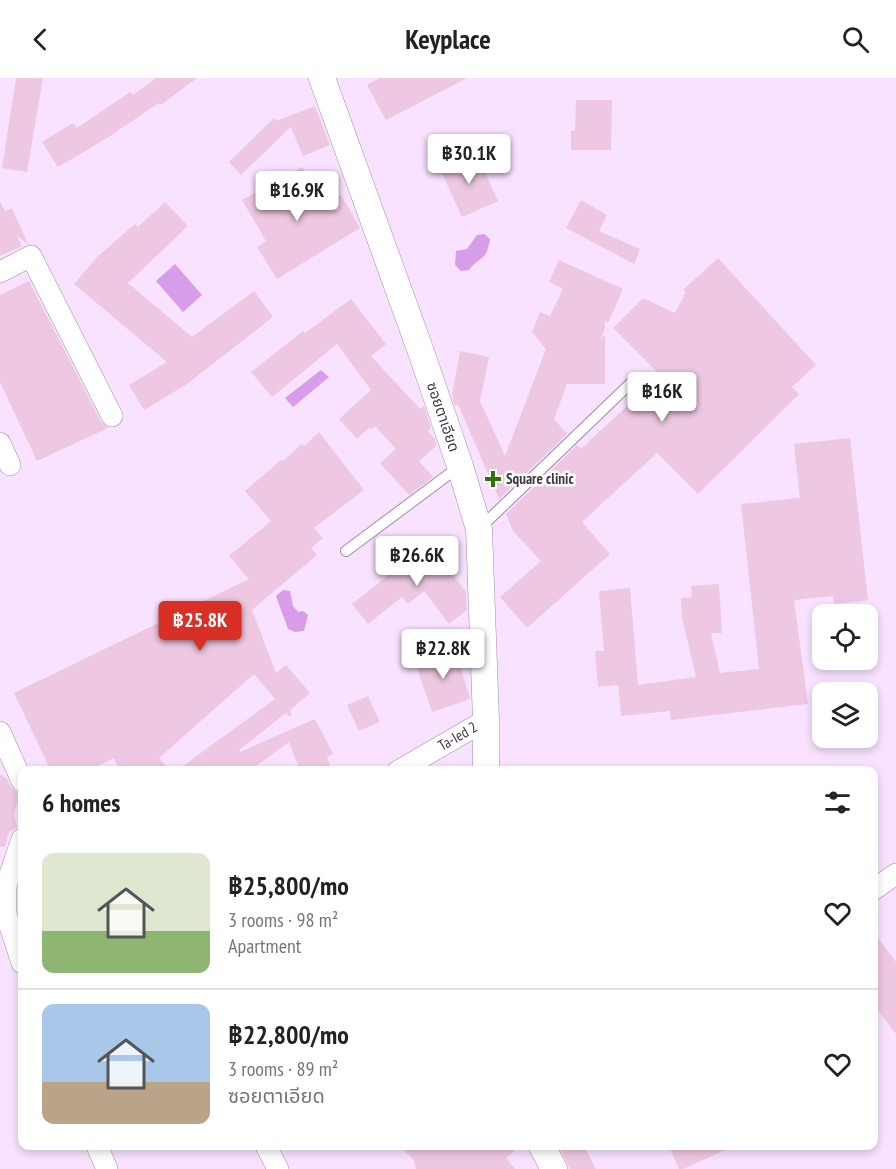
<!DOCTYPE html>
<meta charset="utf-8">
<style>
body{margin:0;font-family:"PT Sans Narrow","Noto Sans Thai",sans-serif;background:#f2f2f2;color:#222;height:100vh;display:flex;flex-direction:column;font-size:22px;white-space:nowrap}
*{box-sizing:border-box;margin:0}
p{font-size:20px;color:#767676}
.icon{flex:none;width:33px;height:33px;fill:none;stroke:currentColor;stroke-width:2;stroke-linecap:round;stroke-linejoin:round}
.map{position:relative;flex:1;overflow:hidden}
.side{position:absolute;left:18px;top:688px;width:860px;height:384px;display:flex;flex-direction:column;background:#fff;border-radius:12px;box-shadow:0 3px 9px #0003}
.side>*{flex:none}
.controls{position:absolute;left:812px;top:526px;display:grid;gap:12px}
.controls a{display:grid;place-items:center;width:66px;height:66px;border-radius:12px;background:#fff;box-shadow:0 3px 9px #0003;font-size:30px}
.price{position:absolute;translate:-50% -51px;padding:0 14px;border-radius:6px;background:#fff;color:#222;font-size:20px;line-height:39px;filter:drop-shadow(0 2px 3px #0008)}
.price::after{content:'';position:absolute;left:50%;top:36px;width:18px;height:14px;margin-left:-9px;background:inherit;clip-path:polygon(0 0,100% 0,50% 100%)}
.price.selected{background:#d93025;color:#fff}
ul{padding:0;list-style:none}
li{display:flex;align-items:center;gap:18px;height:150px;padding:0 24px}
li+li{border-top:2px solid #e0e0e0}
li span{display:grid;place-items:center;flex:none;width:168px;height:120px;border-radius:12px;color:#555}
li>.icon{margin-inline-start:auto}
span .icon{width:72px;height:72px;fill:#fffc;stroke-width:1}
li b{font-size:26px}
h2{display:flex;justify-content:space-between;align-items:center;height:72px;padding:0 24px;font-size:26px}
header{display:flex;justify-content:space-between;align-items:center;height:78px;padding:0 24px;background:#fff;font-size:27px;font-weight:700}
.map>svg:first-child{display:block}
.water{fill:#d79cea}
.building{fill:#eec7e2}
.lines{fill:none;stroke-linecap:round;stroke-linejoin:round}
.service-casing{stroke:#a38aab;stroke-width:12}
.minor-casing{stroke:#a38aab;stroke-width:22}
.tertiary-casing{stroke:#a38aab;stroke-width:27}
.service{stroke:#fff;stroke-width:10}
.minor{stroke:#fff;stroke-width:21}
.tertiary{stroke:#fff;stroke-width:26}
.poi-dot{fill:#31720d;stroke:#fff;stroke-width:2}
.labels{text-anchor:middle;stroke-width:5;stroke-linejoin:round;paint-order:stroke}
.street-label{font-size:15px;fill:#403644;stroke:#fff}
.poi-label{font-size:15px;font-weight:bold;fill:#403644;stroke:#fff;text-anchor:start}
</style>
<header><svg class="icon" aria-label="back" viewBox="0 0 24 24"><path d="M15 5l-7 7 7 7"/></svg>Keyplace<svg class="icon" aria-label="search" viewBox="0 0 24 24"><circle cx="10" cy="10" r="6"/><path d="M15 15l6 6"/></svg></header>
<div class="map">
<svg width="896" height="1091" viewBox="0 0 896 1091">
<rect width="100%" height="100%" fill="#f8e2ff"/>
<g class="water">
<path d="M484,156L490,161C486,185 480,177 469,192L461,193L455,187L456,173L467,171L477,157Z"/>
<polygon points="175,186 202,217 183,234 156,203"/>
<polygon points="321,292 329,299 293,329 285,320"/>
<polygon points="283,512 290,513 293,528 298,534 303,533 308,537 304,553 295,554 288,551 276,518"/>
</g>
<g class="building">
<polygon points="16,0 43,0 27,94 2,90"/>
<polygon points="156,0 197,0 161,27 159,25 104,62 58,89 42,64 73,45 77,50 130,14 133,17"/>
<polygon points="380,0 467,0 386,42 367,7"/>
<polygon points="576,22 612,22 611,72 571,72 571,53 575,53"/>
<polygon points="315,28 330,67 303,78 291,49 241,97 229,84 274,40 276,43"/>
<polygon points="476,75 498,123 462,139 440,91"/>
<polygon points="302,89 324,128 341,117 360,150 277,201 257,169 266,163 242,122"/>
<polygon points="581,122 607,137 599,153 640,171 634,186 566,150"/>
<polygon points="0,123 5,133 12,130 28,166 17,158 22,168 0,178"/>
<polygon points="165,124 188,148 128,205 192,259 254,213 273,239 187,306 144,332 129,307 167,284 74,206 97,179 135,146 138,149"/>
<polygon points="718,180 816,287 792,309 799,316 698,416 657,375 582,444 610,476 527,550 500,519 541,483 513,453 506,436 577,367 581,371 660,297 613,250 643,220 675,235 686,214 683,212"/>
<polygon points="559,182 623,211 608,245 605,242 605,251 600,262 605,257 605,306 567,306 554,341 567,356 499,421 458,326 455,328 452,317 460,273 489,279 480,323 505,378 546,271 532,254 540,234 550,238 563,211 549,204"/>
<polygon points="29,203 101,344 108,350 37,383 0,304 0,217"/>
<polygon points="351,221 386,266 371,278 420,331 424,328 431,350 428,353 434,360 437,367 419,383 433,399 409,417 380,385 396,371 375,348 371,352 369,350 357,361 339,341 371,312 337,266 272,319 251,294 303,253 305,255"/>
<polygon points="319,354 364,412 314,450 323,460 311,470 317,477 252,532 276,595 286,587 310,615 290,632 292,637 289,639 286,635 239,672 240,674 315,641 333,676 327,679 332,693 300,693 289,664 249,693 176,693 275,621 254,596 159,680 170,693 120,693 114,680 87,693 51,693 14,615 249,501 229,478 271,443 245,413 281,382 283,383 302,366 304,368"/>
<polygon points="850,360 868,522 834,526 833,518 794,522 808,626 671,642 670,633 621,638 618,607 598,609 595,573 604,573 599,513 630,510 638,607 696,599 682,540 681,520 692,519 691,508 719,506 722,555 711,555 720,595 759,591 741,426 800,420 794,366"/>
<polygon points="430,464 448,485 445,487 466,514 467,532 449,546 424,513 408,526 402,519 368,546 352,526"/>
<polygon points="455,570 470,621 432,634 415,584"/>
<polygon points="368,618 380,644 359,653 347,627"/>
<polygon points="0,696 7,701 11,709 20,717 14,735 17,749 9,754 5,769 0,769"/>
<polygon points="873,853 896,884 896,956 873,926"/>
<polygon points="400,1068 520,1068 506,1080 515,1091 416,1091 414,1082"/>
<polygon points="559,1068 584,1068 596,1091 570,1091"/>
<polygon points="669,1068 734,1068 683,1091 679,1091"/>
</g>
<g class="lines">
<defs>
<g id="service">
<polyline points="479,451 635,301"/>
<polyline points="346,473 460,388"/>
</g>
<g id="minor">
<polyline points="0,194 31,178 112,338"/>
<polyline points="0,365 10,387"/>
<polyline points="0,654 22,703"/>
<path id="s1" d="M398,693L486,642"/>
<polyline points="22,761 6,808 6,836 22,885"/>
<polyline points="873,812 896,796"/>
<polyline points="97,1068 107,1091"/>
<polyline points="266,1068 278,1091"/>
</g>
<g id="tertiary">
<polyline points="322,0 420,271 460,388 479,451 486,642 486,693"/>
<polyline points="542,1068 554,1091"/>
</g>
</defs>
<use href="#service" class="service-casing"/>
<use href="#minor" class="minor-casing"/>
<use href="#tertiary" class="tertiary-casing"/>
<use href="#service" class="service"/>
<use href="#minor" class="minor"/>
<use href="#tertiary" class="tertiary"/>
</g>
<path class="poi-dot" d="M490 392h6v6h6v6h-6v6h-6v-6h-6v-6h6z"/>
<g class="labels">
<g class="street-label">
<text transform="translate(443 339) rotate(71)" y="5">ซอยตาเอียด</text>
<text dy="5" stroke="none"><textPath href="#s1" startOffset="69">Ta-Ied 2</textPath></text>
</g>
<g class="poi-label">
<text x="506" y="406">Square clinic</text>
</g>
</g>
</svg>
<div class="controls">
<a><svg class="icon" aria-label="locate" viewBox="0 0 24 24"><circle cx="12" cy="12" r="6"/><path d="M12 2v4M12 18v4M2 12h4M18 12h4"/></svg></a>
<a><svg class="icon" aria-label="layers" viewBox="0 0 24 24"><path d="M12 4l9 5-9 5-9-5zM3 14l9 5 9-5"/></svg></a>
</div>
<b class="price" style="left:469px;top:107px">฿30.1K</b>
<b class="price" style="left:297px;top:144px">฿16.9K</b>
<b class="price" style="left:662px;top:345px">฿16K</b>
<b class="price" style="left:417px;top:509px">฿26.6K</b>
<b class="price selected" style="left:200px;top:574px">฿25.8K</b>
<b class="price" style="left:443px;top:602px">฿22.8K</b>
<section class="side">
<h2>6 homes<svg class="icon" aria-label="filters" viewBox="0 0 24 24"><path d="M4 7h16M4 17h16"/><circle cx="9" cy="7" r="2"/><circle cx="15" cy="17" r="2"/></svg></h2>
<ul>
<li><span style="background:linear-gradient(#dfe7d0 65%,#8fb573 0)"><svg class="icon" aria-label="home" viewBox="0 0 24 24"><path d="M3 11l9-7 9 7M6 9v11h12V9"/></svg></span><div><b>฿25,800/mo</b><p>3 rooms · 98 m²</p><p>Apartment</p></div><svg class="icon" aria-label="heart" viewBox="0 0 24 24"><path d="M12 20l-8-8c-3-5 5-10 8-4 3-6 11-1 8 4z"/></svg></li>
<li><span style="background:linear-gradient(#a9c7e8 65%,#b9a48a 0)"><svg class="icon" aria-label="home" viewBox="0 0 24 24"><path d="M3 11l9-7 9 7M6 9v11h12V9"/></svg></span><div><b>฿22,800/mo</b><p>3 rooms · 89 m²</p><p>ซอยตาเอียด</p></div><svg class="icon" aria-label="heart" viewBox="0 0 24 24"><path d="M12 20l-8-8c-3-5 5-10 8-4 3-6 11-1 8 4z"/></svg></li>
</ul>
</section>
</div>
